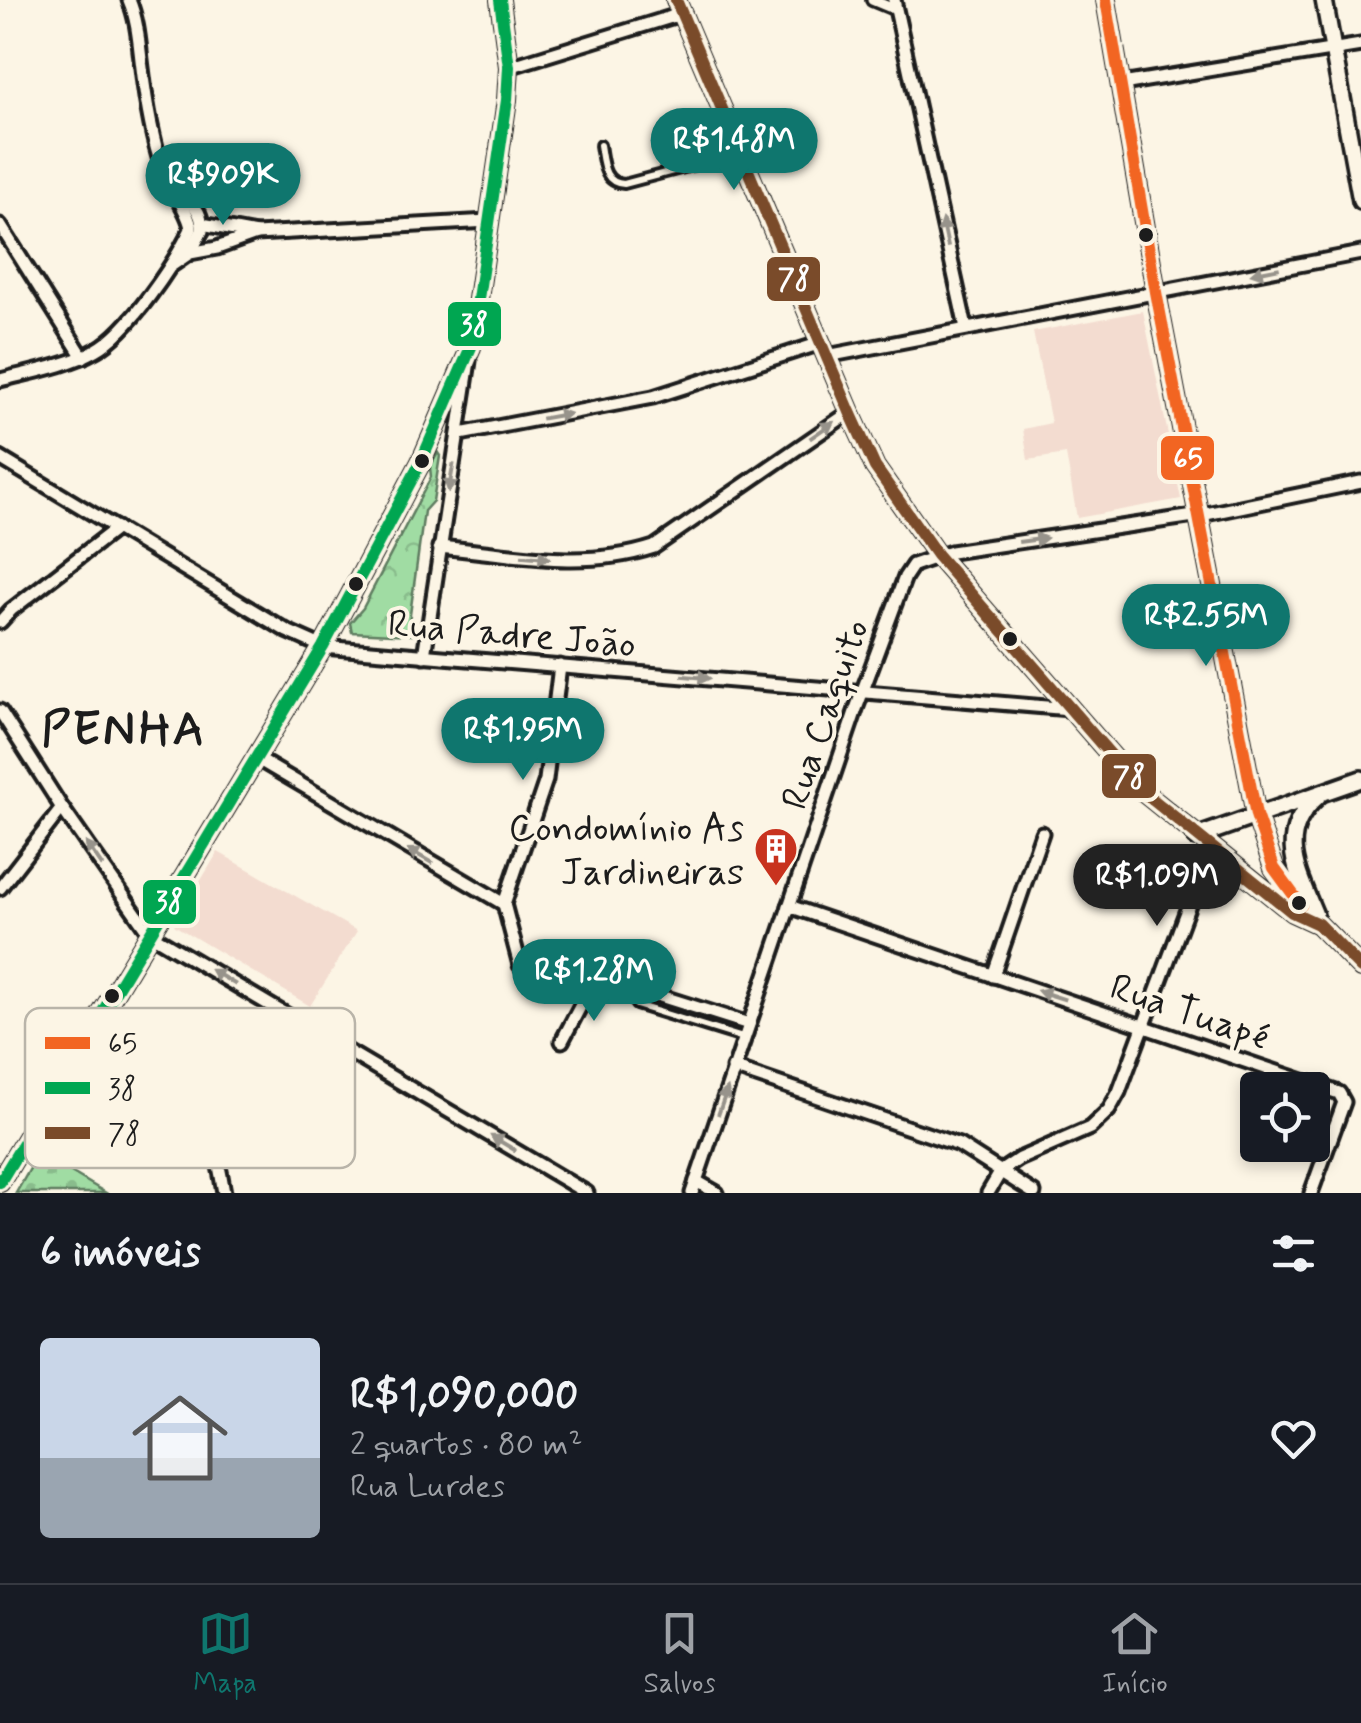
<!DOCTYPE html>
<html lang="pt">
<meta charset="utf-8">
<style>
body{margin:0;font-family:Mynerve,sans-serif;background:#20242c;color:#f1f3f6;height:100vh;display:flex;flex-direction:column;font-size:38px;white-space:nowrap}
*{box-sizing:border-box;margin:0}
p{font-size:32px;color:#9ea1a6}
.icon{flex:none;width:55px;height:55px;fill:none;stroke:currentColor;stroke-width:2;stroke-linecap:round;stroke-linejoin:round}
.map{position:relative;height:1193px;overflow:hidden}
.drawer{display:flex;flex-direction:column;background:#171b24;flex:1}
.drawer>*{flex:none}
.buttons{position:absolute;left:1240px;top:1072px;display:grid;gap:20px}
.buttons a{display:grid;place-items:center;width:90px;height:90px;border-radius:10px;background:#171b24;box-shadow:0 5px 15px #0003;font-size:50px}
.price{position:absolute;translate:-50% -85px;padding:0 22px;border-radius:35px;background:#0f766e;color:#fff;font-size:32px;line-height:65px;filter:drop-shadow(0 2px 5px #0008)}
.price::after{content:'';position:absolute;left:50%;top:60px;width:30px;height:22px;margin-left:-15px;background:inherit;clip-path:polygon(0 0,100% 0,50% 100%)}
.price.active{background:#222;color:#fff}
ul{padding:0;list-style:none}
li{display:flex;align-items:center;gap:30px;height:250px;padding:0 40px}
li+li{border-top:2px solid #363941}
li span{display:grid;place-items:center;flex:none;width:280px;height:200px;border-radius:10px;color:#555}
li>.icon{margin-inline-start:auto}
span .icon{width:120px;height:120px;fill:#fffc;stroke-width:1}
li b{font-size:42px}
h2{display:flex;justify-content:space-between;align-items:center;height:120px;padding:0 40px;font-size:42px}
.menu{display:flex;justify-content:space-around;align-items:center;height:140px;border-top:2px solid #363941;background:#171b24;font-size:28px;color:#9ea1a6}
.menu a{display:grid;justify-items:center;gap:5px}
.menu .active{color:#0f766e}
.map>svg:first-child{display:block}
.built{fill:#f3dcd0}
.forest{fill:url(#forest-crowns);stroke:#5e7c60;stroke-width:2.5}
.cemetery{fill:url(#cemetery-stones);stroke:#5e7c60;stroke-width:2.5}
.lines{fill:none;stroke-linecap:round;stroke-linejoin:round}
.service-casing{stroke:#1c1c1c;stroke-width:14}
.pedestrian-casing{stroke:#1c1c1c;stroke-width:16}
.minor-casing{stroke:#1c1c1c;stroke-width:19}
.secondary-casing{stroke:#1c1c1c;stroke-width:22}
.service{stroke:#fcf5e5;stroke-width:6}
.pedestrian{stroke:#fcf5e5;stroke-width:9}
.minor{stroke:#fcf5e5;stroke-width:11}
.secondary{stroke:#fcf5e5;stroke-width:15}
.bus-1-casing{stroke:#fcf5e5;stroke-width:20}
.bus-2-casing{stroke:#fcf5e5;stroke-width:20}
.bus-3-casing{stroke:#fcf5e5;stroke-width:20}
.bus-1{stroke:#f26522;stroke-width:12}
.bus-2{stroke:#00a651;stroke-width:12}
.bus-3{stroke:#7a4b2a;stroke-width:12}
.oneway{fill:#97938b}
.bus-dot{fill:#1c1c1c;stroke:#fcf5e5;stroke-width:4}
.labels{text-anchor:middle;stroke-width:8;stroke-linejoin:round;paint-order:stroke}
.street-label{font-size:38px;fill:#1c1c1c;stroke:#fcf5e5}
.poi-label{font-size:38px;fill:#1c1c1c;stroke:#fcf5e5;text-anchor:end}
.district-label{font-size:48px;font-weight:bold;letter-spacing:2.5px;fill:#1c1c1c;stroke:#fcf5e5}
.key{fill:#fcf5e5;stroke:#b9b4a9;stroke-width:2.5}
.key-label{font-size:28px;fill:#1c1c1c}
.line-badge{stroke:#fcf5e5;stroke-width:4}
.badge-label{font-size:28px;text-anchor:middle;font-weight:bold;fill:#fff}
</style>
<div class="map">
<svg width="1361" height="1193" viewBox="0 0 1361 1193">
<defs>
<pattern id="forest-crowns" width="20" height="18" patternUnits="userSpaceOnUse" patternTransform="scale(2.5)"><rect width="20" height="18" fill="#a0dca3"/><path d="M2 6a3 3 0 1 1 6 0M12 15a3 3 0 1 1 6 0" fill="none" stroke="#89bc8c"/></pattern>
<pattern id="cemetery-stones" width="16" height="16" patternUnits="userSpaceOnUse" patternTransform="scale(2.5)"><rect width="16" height="16" fill="#a0dca3"/><path d="M2 7V4a2 2 0 0 1 4 0v3zM10 15v-3a2 2 0 0 1 4 0v3z" fill="#89bc8c"/></pattern>
</defs>
<rect width="100%" height="100%" fill="#fcf5e5"/>
<filter id="ink" filterUnits="userSpaceOnUse"><feTurbulence type="fractalNoise" baseFrequency=".01" numOctaves="2"/><feDisplacementMap in="SourceGraphic" scale="20" xChannelSelector="R" yChannelSelector="G"/><feConvolveMatrix kernelMatrix="1 2 1 2 8 2 1 2 1" color-interpolation-filters="sRGB"/></filter>
<g filter="url(#ink)">
<g class="built">
<polygon points="1143,311 1181,499 1077,518 1066,454 1028,460 1023,429 1051,423 1033,332"/>
<polygon points="218,852 357,931 310,1006 174,925"/>
</g>
<polygon class="forest" points="438,453 440,456 433,501 424,511 409,622 412,635 352,632 350,623 363,608 431,477 430,467"/>
<polygon class="cemetery" points="39,1153 106,1193 16,1193"/>
<g class="lines">
<defs>
<g id="service">
<path d="M600,145C603,162 603,183 624,184L737,154"/>
<polyline points="636,1005 743,1038"/>
</g>
<polyline id="pedestrian" points="872,0 896,10"/>
<g id="minor">
<polyline points="894,0 966,328"/>
<polyline points="509,67 681,14"/>
<polyline points="1122,84 1361,45"/>
<polyline points="202,224 256,234"/>
<polyline points="0,225 83,357"/>
<polyline points="190,253 217,248 256,234 489,221"/>
<path d="M171,266L190,253L202,231C203,213 192,198 175,193"/>
<polyline points="827,356 1361,253"/>
<path d="M0,380C31,372 68,366 96,350C129,332 175,263 191,229C190,212 168,186 162,167C151,135 146,102 142,68C139,45 138,21 129,0"/>
<polyline points="460,434 653,397 821,343"/>
<polyline points="0,458 287,631 323,647 1070,709"/>
<path d="M439,547C511,554 584,570 654,547L850,412"/>
<polyline points="0,622 11,610 117,528"/>
<polyline points="424,656 469,361"/>
<polyline points="0,711 62,808 150,934 587,1193"/>
<polyline points="256,758 504,904"/>
<polyline points="0,888 62,808"/>
<polyline points="504,904 546,780 560,666"/>
<polyline points="504,904 520,965 584,998"/>
<polyline points="789,906 1339,1093 1344,1102 1311,1193"/>
<polyline points="993,976 1042,833"/>
<polyline points="562,1041 592,984 603,978 749,1024"/>
<path d="M80,1051L196,1118C216,1140 219,1164 224,1193"/>
<polyline points="733,1068 959,1145 1034,1193"/>
<polyline points="696,1181 717,1193"/>
<polyline points="692,1193 856,709 905,577 913,565 951,552 1201,515 1361,482"/>
<polyline points="988,1193 1001,1171 1019,1159 1090,1128 1109,1110 1119,1092 1210,848"/>
</g>
<g id="secondary">
<polyline points="676,0 850,412 875,467 937,555 1142,791 1292,912 1318,924 1361,968"/>
<polyline points="1106,0 1156,292 1256,815 1274,868 1312,917"/>
<polyline points="1324,0 1361,201"/>
<polyline points="1196,837 1361,779"/>
<path d="M1315,915C1297,871 1275,834 1318,796"/>
<polyline points="0,1182 323,647 421,462 471,347 507,100 509,67 500,0"/>
</g>
</defs>
<use href="#service" class="service-casing"/>
<use href="#pedestrian" class="pedestrian-casing"/>
<use href="#minor" class="minor-casing"/>
<use href="#secondary" class="secondary-casing"/>
<use href="#service" class="service"/>
<use href="#pedestrian" class="pedestrian"/>
<use href="#minor" class="minor"/>
<use href="#secondary" class="secondary"/>
<defs>
<polyline id="bus-1" points="1106,0 1156,292 1256,815 1274,868 1301,905"/>
<polyline id="bus-2" points="0,1182 323,647 421,462 471,347 507,100 509,67 500,0"/>
<polyline id="bus-3" points="676,0 850,412 875,467 937,555 1142,791 1292,912 1318,924 1361,968"/>
</defs>
<use href="#bus-1" class="bus-1-casing"/>
<use href="#bus-2" class="bus-2-casing"/>
<use href="#bus-3" class="bus-3-casing"/>
<use href="#bus-1" class="bus-1"/>
<use href="#bus-2" class="bus-2"/>
<use href="#bus-3" class="bus-3"/>
</g>
<defs><path id="oneway-solid" d="M-6-.8H1V-3.2L6.5 0L1 3.2V.8H-6Z" transform="scale(2.5)"/></defs>
<g class="oneway">
<use href="#oneway-solid" transform="translate(945 233) rotate(-102)"/>
<use href="#oneway-solid" transform="translate(1265 271) rotate(169)"/>
<use href="#oneway-solid" transform="translate(556 416) rotate(-10)"/>
<use href="#oneway-solid" transform="translate(822 430) rotate(-35)"/>
<use href="#oneway-solid" transform="translate(451 478) rotate(100)"/>
<use href="#oneway-solid" transform="translate(1033 540) rotate(-8)"/>
<use href="#oneway-solid" transform="translate(536 557) rotate(5)"/>
<use href="#oneway-solid" transform="translate(696 677) rotate(5)"/>
<use href="#oneway-solid" transform="translate(94 854) rotate(-125)"/>
<use href="#oneway-solid" transform="translate(420 856) rotate(-150)"/>
<use href="#oneway-solid" transform="translate(223 977) rotate(-149)"/>
<use href="#oneway-solid" transform="translate(1051 995) rotate(-162)"/>
<use href="#oneway-solid" transform="translate(723 1101) rotate(-71)"/>
<use href="#oneway-solid" transform="translate(503 1143) rotate(-149)"/>
</g>
</g>
<defs>
<symbol id="building-pin" viewBox="-11 -11 22 30"><path d="M0 17L-7.5 6A9.5 9.5 0 1 1 7.5 6Z" fill="#c8321e" stroke="#fcf5e5"/><path d="M-4-6H4V6H1V3H-1V6H-4ZM-2.5-4.3h1.7v1.8h-1.7ZM.8-4.3h1.7v1.8H.8ZM-2.5-1h1.7V.8h-1.7ZM.8-1h1.7V.8H.8Z" fill="#fff"/></symbol>
</defs>
<g fill-rule="evenodd">
<use href="#building-pin" x="751" y="824" width="50" height="68"/>
</g>
<g class="bus-dot">
<circle cx="1146" cy="235" r="9"/>
<circle cx="422" cy="461" r="9"/>
<circle cx="356" cy="584" r="9"/>
<circle cx="1010" cy="639" r="9"/>
<circle cx="1299" cy="903" r="9"/>
<circle cx="112" cy="996" r="9"/>
</g>
<g class="labels">
<g class="street-label">
<text transform="translate(512 633) rotate(5)" y="13">Rua Padre João</text>
<text transform="translate(824 714) rotate(-71)" y="13">Rua Caquito</text>
<text transform="translate(1190 1011) rotate(19)" y="13">Rua Tuapé</text>
</g>
<g class="poi-label">
<text x="744" y="840">Condomínio As<tspan x="744" dy="44">Jardineiras</tspan></text>
</g>
<g class="district-label">
<text x="124" y="744">PENHA</text>
</g>
</g>
<rect x="25" y="1008" width="330" height="160" rx="15" class="key"/>
<rect x="45" y="1037" width="45" height="12" fill="#f26522"/>
<rect x="45" y="1082" width="45" height="12" fill="#00a651"/>
<rect x="45" y="1127" width="45" height="12" fill="#7a4b2a"/>
<g class="key-label">
<text x="108" y="1053">65</text>
<text x="108" y="1098">38</text>
<text x="108" y="1143">78</text>
</g>
<g class="line-badge">
<rect x="765" y="255" width="57" height="48" rx="10" fill="#7a4b2a"/>
<rect x="446" y="300" width="57" height="48" rx="10" fill="#00a651"/>
<rect x="1159" y="434" width="57" height="48" rx="10" fill="#f26522"/>
<rect x="1100" y="752" width="58" height="48" rx="10" fill="#7a4b2a"/>
<rect x="141" y="878" width="57" height="48" rx="10" fill="#00a651"/>
</g>
<g class="badge-label">
<text x="794" y="288">78</text>
<text x="474" y="334">38</text>
<text x="1188" y="468">65</text>
<text x="1129" y="786">78</text>
<text x="169" y="911">38</text>
</g>
</svg>
<div class="buttons">
<a><svg class="icon" aria-label="locate" viewBox="0 0 24 24"><circle cx="12" cy="12" r="6"/><path d="M12 2v4M12 18v4M2 12h4M18 12h4"/></svg></a>
</div>
<b class="price" style="left:734px;top:193px">R$1.48M</b>
<b class="price" style="left:223px;top:228px">R$909K</b>
<b class="price" style="left:1206px;top:669px">R$2.55M</b>
<b class="price" style="left:523px;top:783px">R$1.95M</b>
<b class="price active" style="left:1157px;top:929px">R$1.09M</b>
<b class="price" style="left:594px;top:1024px">R$1.28M</b>
</div>
<section class="drawer">
<h2>6 imóveis<svg class="icon" aria-label="filters" viewBox="0 0 24 24"><path d="M4 7h16M4 17h16"/><circle cx="9" cy="7" r="2"/><circle cx="15" cy="17" r="2"/></svg></h2>
<ul>
<li><span style="background:linear-gradient(#c9d6e8 60%,#9aa5b1 0)"><svg class="icon" aria-label="home" viewBox="0 0 24 24"><path d="M3 11l9-7 9 7M6 9v11h12V9"/></svg></span><div><b>R$1,090,000</b><p>2 quartos · 80 m²</p><p>Rua Lurdes</p></div><svg class="icon" aria-label="heart" viewBox="0 0 24 24"><path d="M12 20l-8-8c-3-5 5-10 8-4 3-6 11-1 8 4z"/></svg></li>
</ul>
</section>
<nav class="menu">
<a class="active"><svg class="icon" aria-label="map" viewBox="0 0 24 24"><path d="M3 6l6-2 6 2 6-2v14l-6 2-6-2-6 2zM9 4v14M15 6v14"/></svg>Mapa</a>
<a><svg class="icon" aria-label="saved" viewBox="0 0 24 24"><path d="M7 4h10v16l-5-4-5 4z"/></svg>Salvos</a>
<a><svg class="icon" aria-label="home" viewBox="0 0 24 24"><path d="M3 11l9-7 9 7M6 9v11h12V9"/></svg>Início</a>
</nav>
